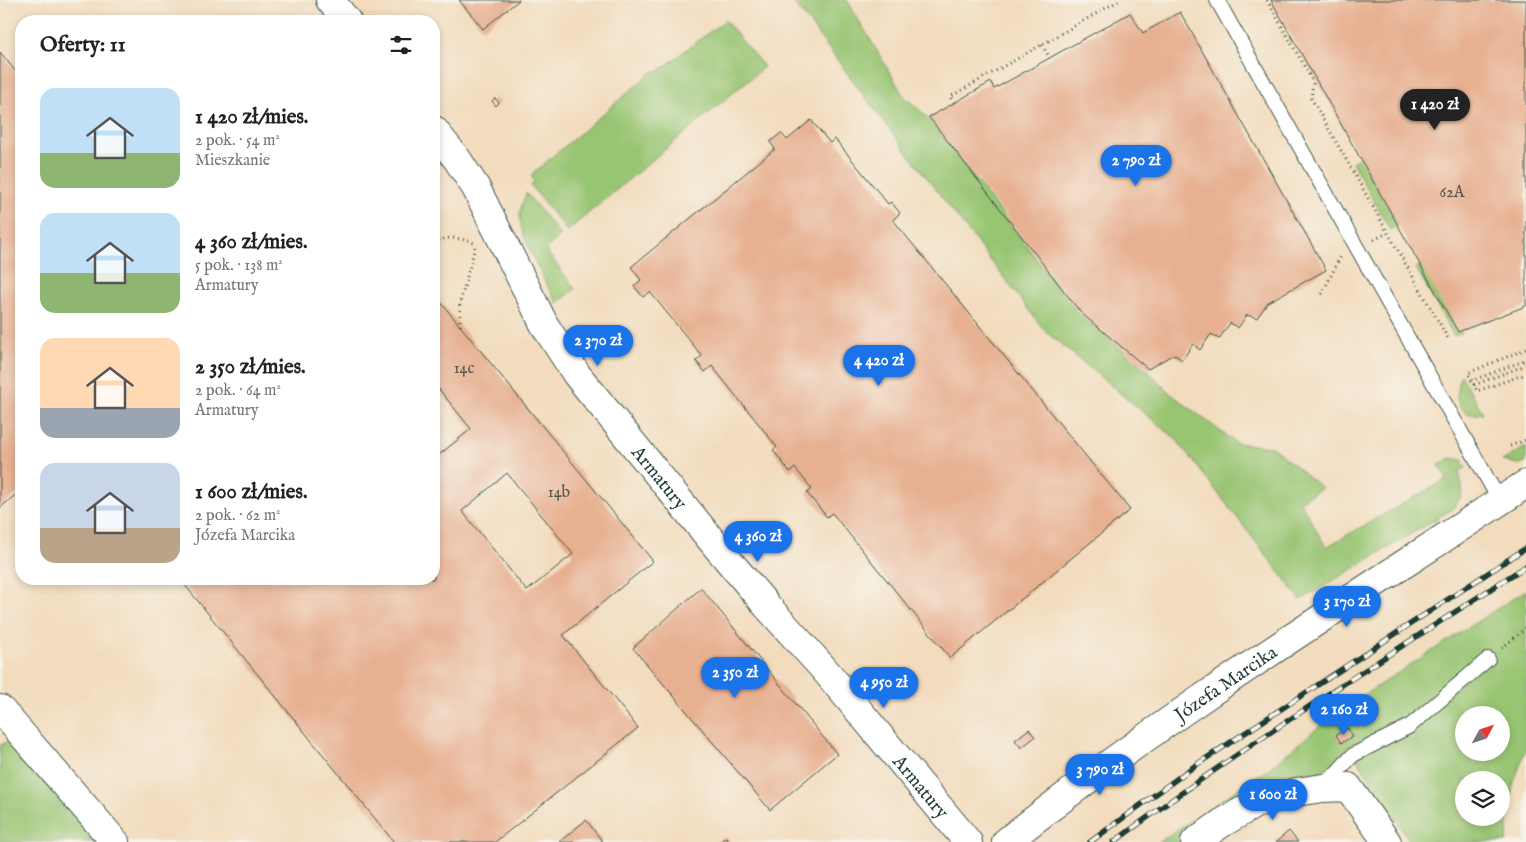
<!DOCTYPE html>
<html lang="pl">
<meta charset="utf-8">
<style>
body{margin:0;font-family:"IM FELL English",serif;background:#f6f6f6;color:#222;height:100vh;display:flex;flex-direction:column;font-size:19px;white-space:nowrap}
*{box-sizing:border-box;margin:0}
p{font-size:16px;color:#767676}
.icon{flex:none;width:28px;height:28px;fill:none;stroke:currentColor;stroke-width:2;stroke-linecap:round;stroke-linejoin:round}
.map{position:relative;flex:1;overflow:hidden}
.drawer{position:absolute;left:15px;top:15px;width:425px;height:570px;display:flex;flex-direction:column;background:#fff;border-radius:20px;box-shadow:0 2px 8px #0003}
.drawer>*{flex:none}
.needle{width:32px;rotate:50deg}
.tools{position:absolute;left:1455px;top:706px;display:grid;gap:10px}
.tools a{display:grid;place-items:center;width:55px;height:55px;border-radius:50%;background:#fff;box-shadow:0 2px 8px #0003;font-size:25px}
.price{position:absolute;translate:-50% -42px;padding:0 11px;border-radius:18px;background:#1a73e8;color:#fff;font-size:16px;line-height:32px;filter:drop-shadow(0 1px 2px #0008)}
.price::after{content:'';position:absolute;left:50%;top:30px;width:15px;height:11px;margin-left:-8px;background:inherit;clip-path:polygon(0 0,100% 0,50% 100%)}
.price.selected{background:#222;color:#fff}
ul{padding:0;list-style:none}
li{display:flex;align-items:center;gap:15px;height:125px;padding:0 25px}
li span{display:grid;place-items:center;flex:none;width:140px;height:100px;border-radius:15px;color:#555}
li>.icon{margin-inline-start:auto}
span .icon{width:60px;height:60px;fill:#fffc;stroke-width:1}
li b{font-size:21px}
h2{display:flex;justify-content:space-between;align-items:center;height:60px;padding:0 25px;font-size:21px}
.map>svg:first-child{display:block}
.green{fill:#98c572;stroke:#5c8153;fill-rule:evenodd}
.building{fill:#e7b091;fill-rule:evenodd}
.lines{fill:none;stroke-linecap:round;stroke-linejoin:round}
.service-casing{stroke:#3f5549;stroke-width:16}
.minor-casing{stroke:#3f5549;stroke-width:30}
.path{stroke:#3f5549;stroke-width:3;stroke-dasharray:1 4;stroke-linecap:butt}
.service{stroke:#fff;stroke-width:14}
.minor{stroke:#fff;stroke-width:28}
.rail-casing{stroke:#1f3d34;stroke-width:5.5}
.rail{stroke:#f7f3e8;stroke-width:4;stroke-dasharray:11;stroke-linecap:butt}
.labels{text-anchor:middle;stroke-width:5;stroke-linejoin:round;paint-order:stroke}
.number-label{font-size:16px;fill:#515a4b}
.street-label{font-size:19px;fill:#1f3d34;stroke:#f7f3e8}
</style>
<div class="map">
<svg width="1526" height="842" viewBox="0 0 1526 842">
<rect width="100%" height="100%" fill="#f7f3e8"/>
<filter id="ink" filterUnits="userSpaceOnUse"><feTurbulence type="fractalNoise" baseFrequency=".02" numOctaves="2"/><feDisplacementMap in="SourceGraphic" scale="10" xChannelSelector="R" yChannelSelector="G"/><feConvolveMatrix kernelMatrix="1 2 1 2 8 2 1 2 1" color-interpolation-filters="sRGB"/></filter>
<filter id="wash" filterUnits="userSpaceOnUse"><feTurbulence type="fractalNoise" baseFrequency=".0096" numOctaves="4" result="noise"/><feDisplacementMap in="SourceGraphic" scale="20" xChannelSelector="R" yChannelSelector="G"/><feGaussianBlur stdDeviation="1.12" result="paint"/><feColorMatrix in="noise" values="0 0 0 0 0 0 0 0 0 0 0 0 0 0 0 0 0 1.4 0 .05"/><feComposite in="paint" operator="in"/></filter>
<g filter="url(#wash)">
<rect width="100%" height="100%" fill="#f2dcbd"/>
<g class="green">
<path d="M792,0H847L903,95L928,118L1079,314L1148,371L1171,394L1236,443L1272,447L1322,488L1300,501L1326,547L1447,479L1439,465L1450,458L1462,460L1466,468L1459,471C1463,491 1466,494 1451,510L1301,600L1176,439L1045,331L894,135Z"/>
<polygon points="725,20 764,67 567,231 531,186 534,181 531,175 653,71 659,71"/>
<polygon points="1360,157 1398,225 1390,230 1352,162"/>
<path d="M526,193L561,236L545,249L575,289L557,304C546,282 520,239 520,216C520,208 523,201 526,193Z"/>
<polygon points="1421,265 1461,331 1460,334 1454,336 1416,268"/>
<path d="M1461,375L1483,413C1457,421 1452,394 1461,375Z"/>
<polygon points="1526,447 1526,463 1519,464 1502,461"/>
<path d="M1526,590V748L1514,782L1509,810L1507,842H1410L1356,757L1269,791L1184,842H1159L1268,769L1333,715ZM1464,715H1501V752H1464ZM1464,780H1501V818H1464Z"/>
<polygon points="12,740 100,842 0,842 0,745"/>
</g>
<g id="blocks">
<g class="building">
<polygon points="459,0 519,0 483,29"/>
<polygon points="1271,0 1526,0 1526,306 1458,332"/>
<polygon points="1180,12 1326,270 1268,302 1257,318 1247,315 1238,328 1230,323 1219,339 1211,334 1200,350 1193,344 1182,360 1174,354 1148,369 1081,313 929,117 991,82 994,89 1130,13 1143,33"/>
<polygon points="0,52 21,78 21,490 0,508"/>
<polygon points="495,98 499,103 496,106 492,101"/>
<polygon points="811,120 830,143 835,139 888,204 891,202 900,213 893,220 1130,510 950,658 832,513 827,517 807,493 812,489 795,468 790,472 773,450 777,447 712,366 705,372 696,361 702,356 650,292 643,297 634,286 641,280 631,267 775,149 770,142 781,133 787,140"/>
<path d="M434,294L653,561L563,635L638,728L495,842H394L180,579H434V459L471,429L434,383ZM507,473L573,554L527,591L462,511Z"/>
<polygon points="701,588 837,754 770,810 633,648"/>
<polygon points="1348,728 1352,737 1341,743 1336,735"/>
<polygon points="1029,729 1035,737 1021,748 1015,740"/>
<polygon points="586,820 603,842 559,842"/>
<polygon points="1289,831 1298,842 1276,842"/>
<polygon points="726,837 730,842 719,842"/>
</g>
</g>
</g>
<g filter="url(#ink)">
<use href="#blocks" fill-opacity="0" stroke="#3f5549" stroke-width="1"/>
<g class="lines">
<defs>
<g id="service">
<polyline points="1217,0 1500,501"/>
<polyline points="1323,787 1353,755 1410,726 1488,659"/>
</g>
<g id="minor">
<polyline points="330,0 347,21"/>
<path id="s1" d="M434,130L457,159L476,188L545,326L577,375L717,547L767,606L824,669L968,842"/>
<polyline points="0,709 115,842"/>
<path id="s2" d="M1006,842C1171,711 1351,600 1526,484"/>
<polyline points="1195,842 1222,823 1255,804 1296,792 1323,788 1348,787 1387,842"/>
</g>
</defs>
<use href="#service" class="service-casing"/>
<use href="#minor" class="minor-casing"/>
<g class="path">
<polyline points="1267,0 1311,78 1313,84 1311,98 1449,340"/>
<polyline points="1042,45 1050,58"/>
<polyline points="954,103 950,97 1120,0"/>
<polyline points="1374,240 1387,233"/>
<path d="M434,243C445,235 462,238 474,243"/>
<polyline points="1322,294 1340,257"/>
<polyline points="460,326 460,303 475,247"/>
<polyline points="1526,349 1468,373 1477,391 1526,374"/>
<polyline points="1471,381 1526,360"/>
<polyline points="1474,385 1526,365"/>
<polyline points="1510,446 1526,440"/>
<polyline points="1502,648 1526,628"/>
</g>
<use href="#service" class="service"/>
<use href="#minor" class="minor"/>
<defs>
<g id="rail">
<polyline points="1090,842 1193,767 1526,548"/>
<path d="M1114,842C1247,743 1388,656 1526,566"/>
</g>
</defs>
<use href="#rail" class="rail-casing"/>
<use href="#rail" class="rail"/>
</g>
</g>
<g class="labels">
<g class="number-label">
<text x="1452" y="197">62A</text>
<text x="464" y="373">14c</text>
<text x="559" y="497">14b</text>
</g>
<g class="street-label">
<text dy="7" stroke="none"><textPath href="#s1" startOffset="416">Armatury</textPath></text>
<text dy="7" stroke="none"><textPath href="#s2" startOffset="271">Józefa Marcika</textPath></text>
<text dy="7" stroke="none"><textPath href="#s1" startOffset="821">Armatury</textPath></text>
</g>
</g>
</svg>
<div class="tools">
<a><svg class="needle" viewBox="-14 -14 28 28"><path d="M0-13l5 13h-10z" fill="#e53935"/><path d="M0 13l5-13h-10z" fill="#767676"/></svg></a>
<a><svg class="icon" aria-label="layers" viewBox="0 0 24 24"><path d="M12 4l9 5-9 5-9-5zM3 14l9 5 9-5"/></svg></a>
</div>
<b class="price selected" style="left:1435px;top:131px">1 420 zł</b>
<b class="price" style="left:1136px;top:187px">2 790 zł</b>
<b class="price" style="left:598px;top:367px">2 370 zł</b>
<b class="price" style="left:879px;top:387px">4 420 zł</b>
<b class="price" style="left:758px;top:563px">4 360 zł</b>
<b class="price" style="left:1347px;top:628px">3 170 zł</b>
<b class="price" style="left:735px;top:699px">2 350 zł</b>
<b class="price" style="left:884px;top:709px">4 950 zł</b>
<b class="price" style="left:1344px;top:736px">2 160 zł</b>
<b class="price" style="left:1100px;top:796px">3 790 zł</b>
<b class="price" style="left:1273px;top:821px">1 600 zł</b>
<section class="drawer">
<h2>Oferty: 11<svg class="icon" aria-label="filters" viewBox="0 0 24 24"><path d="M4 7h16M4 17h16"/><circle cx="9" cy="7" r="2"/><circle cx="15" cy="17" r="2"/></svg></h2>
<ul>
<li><span style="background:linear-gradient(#bfe0f5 65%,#8fb573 0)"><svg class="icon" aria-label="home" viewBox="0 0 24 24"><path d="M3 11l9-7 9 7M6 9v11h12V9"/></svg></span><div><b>1 420 zł/mies.</b><p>2 pok. · 54 m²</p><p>Mieszkanie</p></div></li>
<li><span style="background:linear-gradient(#bfe0f5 60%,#8fb573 0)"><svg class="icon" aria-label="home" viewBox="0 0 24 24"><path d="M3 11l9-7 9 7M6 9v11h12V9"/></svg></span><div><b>4 360 zł/mies.</b><p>5 pok. · 138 m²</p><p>Armatury</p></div></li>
<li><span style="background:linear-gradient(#ffd9b3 70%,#9aa5b1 0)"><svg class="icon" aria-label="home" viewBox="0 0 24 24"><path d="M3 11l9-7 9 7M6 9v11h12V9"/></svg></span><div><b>2 350 zł/mies.</b><p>2 pok. · 64 m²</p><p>Armatury</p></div></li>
<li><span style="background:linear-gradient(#c9d6e8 65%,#b9a48a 0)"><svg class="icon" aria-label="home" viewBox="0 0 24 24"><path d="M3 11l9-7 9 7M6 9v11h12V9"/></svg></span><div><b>1 600 zł/mies.</b><p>2 pok. · 62 m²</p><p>Józefa Marcika</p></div></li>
</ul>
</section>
</div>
